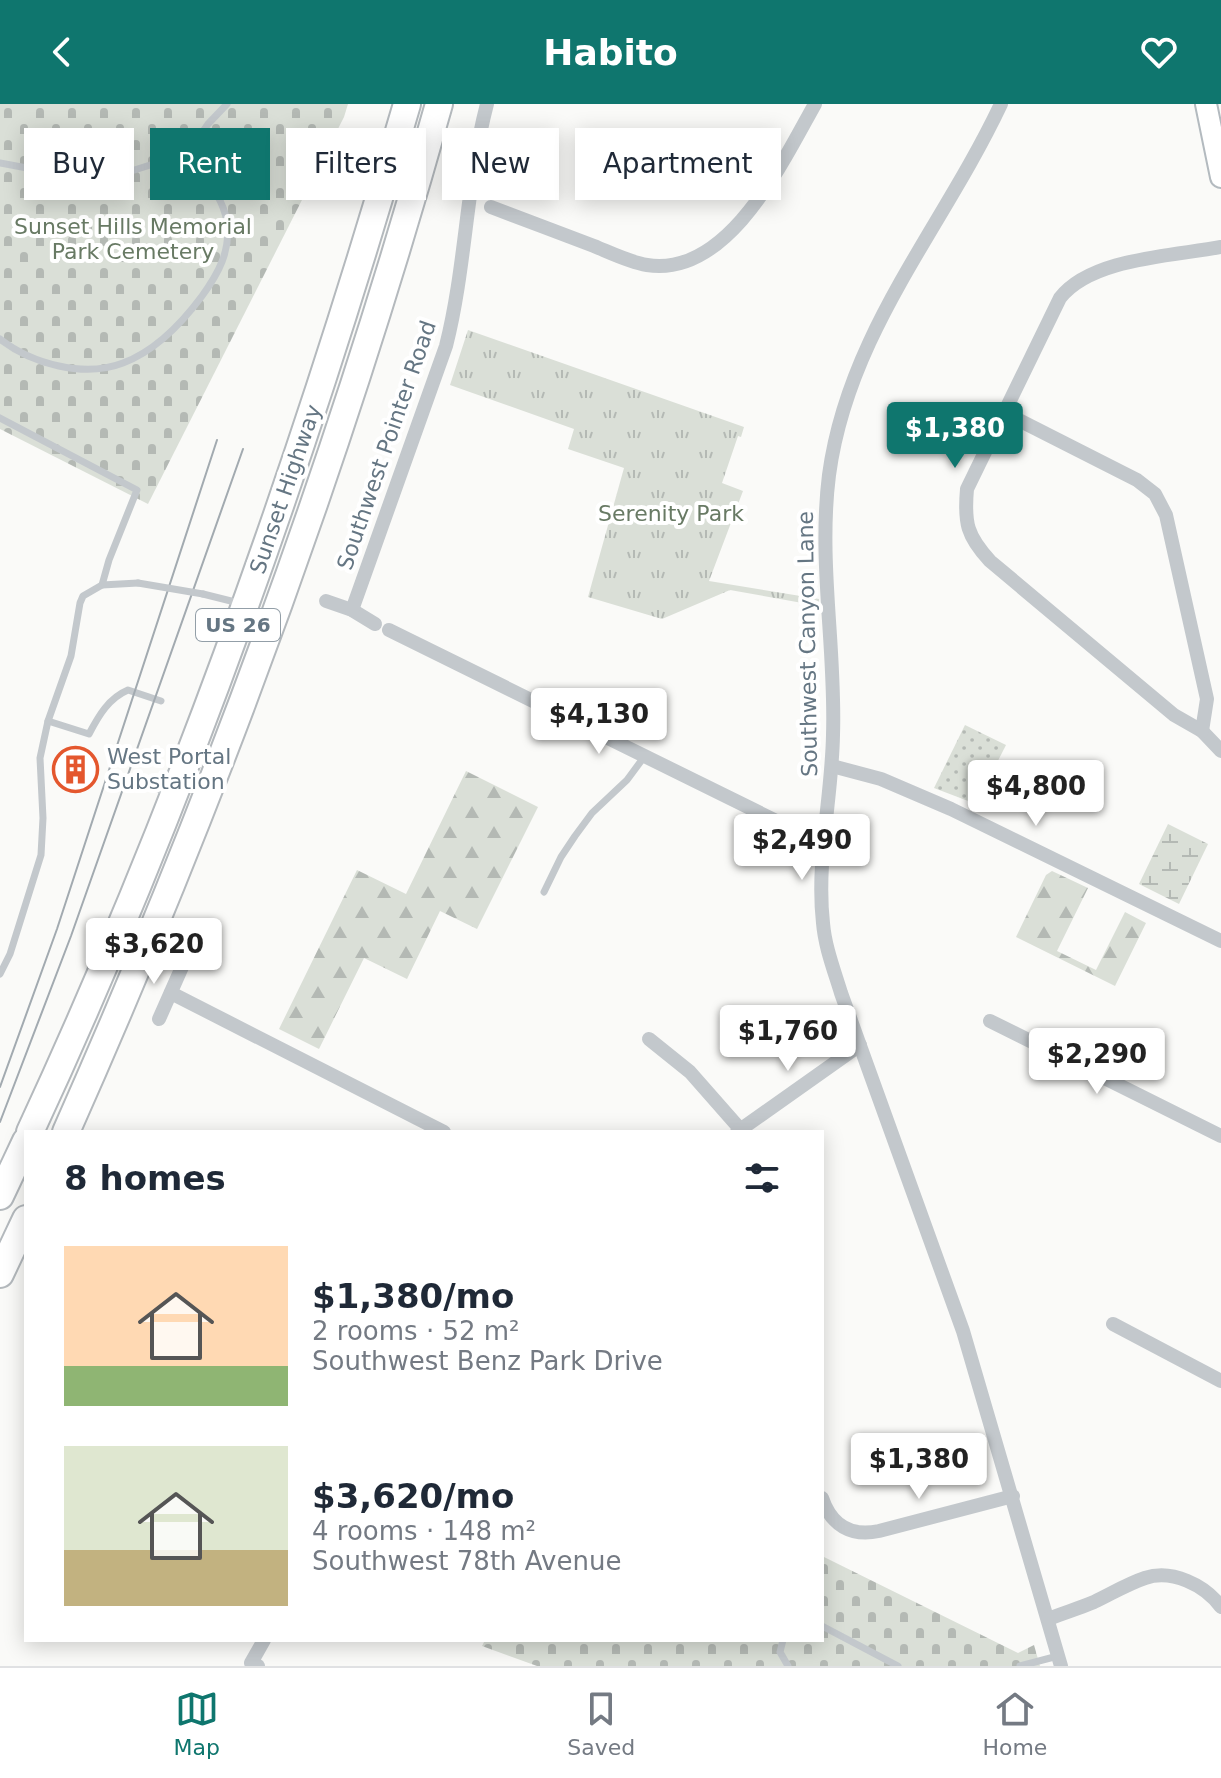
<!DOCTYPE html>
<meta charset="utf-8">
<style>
body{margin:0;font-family:"DejaVu Sans",sans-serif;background:#f6f6f7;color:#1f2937;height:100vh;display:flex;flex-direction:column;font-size:30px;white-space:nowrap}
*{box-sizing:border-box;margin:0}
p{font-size:26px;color:#747a83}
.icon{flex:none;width:44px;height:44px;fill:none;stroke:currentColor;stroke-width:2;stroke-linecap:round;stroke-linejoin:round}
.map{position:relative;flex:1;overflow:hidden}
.sheet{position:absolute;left:24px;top:1026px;width:800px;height:512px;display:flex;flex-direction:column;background:#fff;border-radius:0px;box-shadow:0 4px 20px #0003}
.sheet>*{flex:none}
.top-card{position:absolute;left:24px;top:24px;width:800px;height:72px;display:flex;gap:16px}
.price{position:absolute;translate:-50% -68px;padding:0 18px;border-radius:8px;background:#fff;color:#222;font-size:26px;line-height:52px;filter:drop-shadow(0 2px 4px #0008)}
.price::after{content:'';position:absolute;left:50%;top:48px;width:24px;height:18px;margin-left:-12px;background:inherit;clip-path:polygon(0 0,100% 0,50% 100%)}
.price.on{background:#0f766e;color:#fff}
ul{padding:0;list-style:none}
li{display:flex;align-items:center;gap:24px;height:200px;padding:0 40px}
li span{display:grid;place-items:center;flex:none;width:224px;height:160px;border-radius:0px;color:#555}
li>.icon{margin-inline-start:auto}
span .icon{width:96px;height:96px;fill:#fffc;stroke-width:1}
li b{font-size:34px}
h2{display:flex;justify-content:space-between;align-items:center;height:96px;padding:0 40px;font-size:34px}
.tag{padding:0 28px;border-radius:0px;background:#fff;box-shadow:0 4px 20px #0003;font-size:28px;line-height:72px}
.tag.on{background:#0f766e;color:#fff}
header{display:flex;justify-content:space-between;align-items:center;height:104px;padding:0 40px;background:#0f766e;color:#fff;font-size:36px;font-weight:700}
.menu{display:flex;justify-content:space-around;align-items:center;height:112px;border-top:2px solid #e0e1e3;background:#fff;font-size:22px;color:#747a83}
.menu a{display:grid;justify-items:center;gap:4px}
.menu .on{color:#0f766e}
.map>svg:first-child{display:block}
.grass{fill:url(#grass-dots)}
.forest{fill:url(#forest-firs)}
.wetland{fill:url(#wetland-marsh)}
.cemetery{fill:url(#cemetery-stones)}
.park{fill:url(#park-tufts)}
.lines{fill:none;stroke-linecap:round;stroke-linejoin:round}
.secondary-casing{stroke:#b3babf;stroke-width:24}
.highway-casing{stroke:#b4b9bd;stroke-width:30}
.lane{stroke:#c3c8cc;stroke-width:7}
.street{stroke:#c3c8cc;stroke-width:14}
.secondary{stroke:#fff;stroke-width:20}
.highway{stroke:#fff;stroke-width:26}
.tram{stroke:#a2aab0;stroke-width:2}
.lane-bridge{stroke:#c3c8cc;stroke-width:7}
.labels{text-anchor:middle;stroke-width:8;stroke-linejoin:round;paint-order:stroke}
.shield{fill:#fff;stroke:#939fa8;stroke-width:2}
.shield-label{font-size:20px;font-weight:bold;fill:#657683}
.park-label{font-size:22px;fill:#687a64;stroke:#fff}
.street-label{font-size:22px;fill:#657683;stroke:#fff}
.poi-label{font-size:22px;fill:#657683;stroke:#fff;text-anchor:start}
</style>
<header><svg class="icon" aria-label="back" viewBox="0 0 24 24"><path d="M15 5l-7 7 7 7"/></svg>Habito<svg class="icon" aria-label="heart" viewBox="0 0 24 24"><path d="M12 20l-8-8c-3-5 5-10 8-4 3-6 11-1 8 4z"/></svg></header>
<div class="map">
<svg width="1221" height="1562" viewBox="0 0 1221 1562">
<defs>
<pattern id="grass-dots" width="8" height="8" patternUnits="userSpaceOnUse" patternTransform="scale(2)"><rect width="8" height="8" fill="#dadfd7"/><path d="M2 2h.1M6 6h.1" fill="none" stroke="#b4b9b4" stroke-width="1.8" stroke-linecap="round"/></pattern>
<pattern id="forest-firs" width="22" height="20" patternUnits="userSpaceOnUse" patternTransform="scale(2)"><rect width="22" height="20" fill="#dadfd7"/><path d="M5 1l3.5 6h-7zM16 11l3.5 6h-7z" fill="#b4b9b4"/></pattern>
<pattern id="wetland-marsh" width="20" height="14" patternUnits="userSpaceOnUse" patternTransform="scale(2)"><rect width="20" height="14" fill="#dadfd7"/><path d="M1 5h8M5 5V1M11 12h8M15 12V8" fill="none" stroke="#b4b9b4"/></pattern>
<pattern id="cemetery-stones" width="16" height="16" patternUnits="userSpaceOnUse" patternTransform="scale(2)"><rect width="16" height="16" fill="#dadfd7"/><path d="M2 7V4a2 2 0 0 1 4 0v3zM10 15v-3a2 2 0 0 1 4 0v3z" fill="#b4b9b4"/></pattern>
<pattern id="park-tufts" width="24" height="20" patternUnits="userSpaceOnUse" patternTransform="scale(2)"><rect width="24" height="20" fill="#dadfd7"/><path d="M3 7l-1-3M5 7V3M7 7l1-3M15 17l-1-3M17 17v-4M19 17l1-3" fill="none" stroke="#b4b9b4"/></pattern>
</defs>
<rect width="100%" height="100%" fill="#fafaf8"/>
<polygon class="grass" points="965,621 1006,641 976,700 934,684"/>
<g class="forest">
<polygon points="466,667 538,703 477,825 440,807 407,875 364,854 319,945 279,925 357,766 406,790"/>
<polygon points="1052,767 1088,784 1057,847 1096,866 1125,808 1146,819 1115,882 1016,833 1046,771"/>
</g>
<polygon class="wetland" points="1168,720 1208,740 1179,800 1139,780"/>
<g class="cemetery">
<polygon points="0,0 348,0 344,13 148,400 0,325"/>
<polygon points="822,1452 1018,1549 1034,1541 1040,1562 537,1562 482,1542 485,1536 822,1536"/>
</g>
<polygon class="park" points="468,226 744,323 741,333 738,332 722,379 743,387 709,477 819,495 819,502 730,486 662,515 588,493 624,364 568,345 574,325 450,281"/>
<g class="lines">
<defs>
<polyline id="secondary" points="1206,0 1221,73"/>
<g id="highway">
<path d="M30,1028C184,697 305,351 407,0"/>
<path d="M66,1028C215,693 340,353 439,0"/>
<polyline points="0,1092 26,1037"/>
<polyline points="0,1170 26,1115"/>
</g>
</defs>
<use href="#secondary" class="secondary-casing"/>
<use href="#highway" class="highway-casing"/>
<g class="lane">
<polyline points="0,59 59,70 125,69 188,49 208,20 227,0"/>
<path d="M0,235C32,260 84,274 123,259C155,247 182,219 202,192C218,170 231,147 227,118C223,92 203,71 188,49"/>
<polyline points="0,314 137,386 109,456 102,481"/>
<polyline points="203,490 239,499"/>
<path d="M48,617L89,630C99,611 109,594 128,586L161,597"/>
<polyline points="151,679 153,683 168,689"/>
<polyline points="544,788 561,753 575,732 592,709 627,676 644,653"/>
<polyline points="0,870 10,850 41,751 43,714 40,654 48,617 71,552 80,499 83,492 102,481 138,479"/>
<polyline points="822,1522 898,1562"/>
<polyline points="783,1536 780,1548 788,1562"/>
<polyline points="1020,1562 1058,1552"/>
</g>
<g class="street">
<path d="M1001,0C942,125 848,229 829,371C818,458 836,545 833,631C832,693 816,757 823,819C825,843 834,866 841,889L963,1227L1061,1562"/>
<path d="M491,103C525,116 560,129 594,142C611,149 629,158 647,161C728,174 783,57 815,0"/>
<path d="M1221,143C1173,152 1091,154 1060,194L967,385C964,419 967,432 990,457L1174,611L1202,627L1221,647"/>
<polyline points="1003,308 1137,376 1155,390 1166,411 1207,595 1202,627"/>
<polyline points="326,497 352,506 375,520"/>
<path d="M352,506L446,242C466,163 466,80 487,0"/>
<polyline points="389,526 825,741"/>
<polyline points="832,662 881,675 951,705 1221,837"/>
<polyline points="171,889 444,1028"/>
<polyline points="159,915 182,863"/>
<polyline points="990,917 1221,1032"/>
<polyline points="649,935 690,968 741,1026"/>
<polyline points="737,1028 860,941"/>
<polyline points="1113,1220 1221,1277"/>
<path d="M822,1394C831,1421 851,1433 879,1427L1013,1392"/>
<path d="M1048,1515C1063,1509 1080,1504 1094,1498C1111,1490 1127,1480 1145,1474C1172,1465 1205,1481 1221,1503"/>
<polyline points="258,1562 251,1559 264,1536"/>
</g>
<use href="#secondary" class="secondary"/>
<use href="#highway" class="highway"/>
<g class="tram">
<polyline points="0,983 57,825 217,336"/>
<polyline points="0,1018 71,832 243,345"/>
</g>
<polyline class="lane-bridge" points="138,479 203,490"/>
</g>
<defs>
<symbol id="building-ring" viewBox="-11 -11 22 22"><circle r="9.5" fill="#fff" stroke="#e4572e" stroke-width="1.5"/><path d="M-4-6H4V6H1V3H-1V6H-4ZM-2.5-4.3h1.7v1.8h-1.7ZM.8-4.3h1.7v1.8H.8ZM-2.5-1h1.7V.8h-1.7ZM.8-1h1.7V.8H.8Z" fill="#e4572e"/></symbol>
</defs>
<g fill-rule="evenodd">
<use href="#building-ring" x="50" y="640" width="51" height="51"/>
</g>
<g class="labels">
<rect class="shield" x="196" y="505" width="84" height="32" rx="6"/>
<g class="shield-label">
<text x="238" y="528">US 26</text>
</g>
<g class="park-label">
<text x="133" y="130">Sunset Hills Memorial<tspan x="133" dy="25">Park Cemetery</tspan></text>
<text x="671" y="417">Serenity Park</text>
</g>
<g class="street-label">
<text transform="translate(386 341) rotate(-71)" y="8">Southwest Pointer Road</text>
<text transform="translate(285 385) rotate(-71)" y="8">Sunset Highway</text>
<text transform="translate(807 540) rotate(-91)" y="8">Southwest Canyon Lane</text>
</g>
<g class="poi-label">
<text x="107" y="660">West Portal<tspan x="107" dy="25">Substation</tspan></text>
</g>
</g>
</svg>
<b class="price on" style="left:955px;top:366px">$1,380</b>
<b class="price" style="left:599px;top:652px">$4,130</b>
<b class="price" style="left:1036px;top:724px">$4,800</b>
<b class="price" style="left:802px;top:778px">$2,490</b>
<b class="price" style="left:154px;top:882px">$3,620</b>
<b class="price" style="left:788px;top:969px">$1,760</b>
<b class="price" style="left:1097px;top:992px">$2,290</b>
<b class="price" style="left:919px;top:1397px">$1,380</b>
<div class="top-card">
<a class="tag">Buy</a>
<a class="tag on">Rent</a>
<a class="tag">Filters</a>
<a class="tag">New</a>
<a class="tag">Apartment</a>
</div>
<section class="sheet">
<h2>8 homes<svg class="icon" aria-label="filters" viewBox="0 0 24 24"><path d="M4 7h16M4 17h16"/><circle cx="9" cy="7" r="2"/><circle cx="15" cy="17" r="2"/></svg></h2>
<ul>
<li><span style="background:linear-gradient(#ffd9b3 75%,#8fb573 0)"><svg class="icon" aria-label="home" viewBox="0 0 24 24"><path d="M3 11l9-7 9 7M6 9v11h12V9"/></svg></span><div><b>$1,380/mo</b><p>2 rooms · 52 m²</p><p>Southwest Benz Park Drive</p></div></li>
<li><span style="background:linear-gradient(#dfe7d0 65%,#c2b280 0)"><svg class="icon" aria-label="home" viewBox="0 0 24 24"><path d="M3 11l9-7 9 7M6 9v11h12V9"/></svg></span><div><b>$3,620/mo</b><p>4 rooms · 148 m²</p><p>Southwest 78th Avenue</p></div></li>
</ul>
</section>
</div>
<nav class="menu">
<a class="on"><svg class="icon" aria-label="map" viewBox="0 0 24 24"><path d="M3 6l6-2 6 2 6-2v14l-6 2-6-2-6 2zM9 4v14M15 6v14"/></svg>Map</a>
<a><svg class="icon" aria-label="saved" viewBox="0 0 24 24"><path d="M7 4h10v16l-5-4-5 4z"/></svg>Saved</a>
<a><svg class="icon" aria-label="home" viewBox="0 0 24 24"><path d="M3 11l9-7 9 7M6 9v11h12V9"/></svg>Home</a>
</nav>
